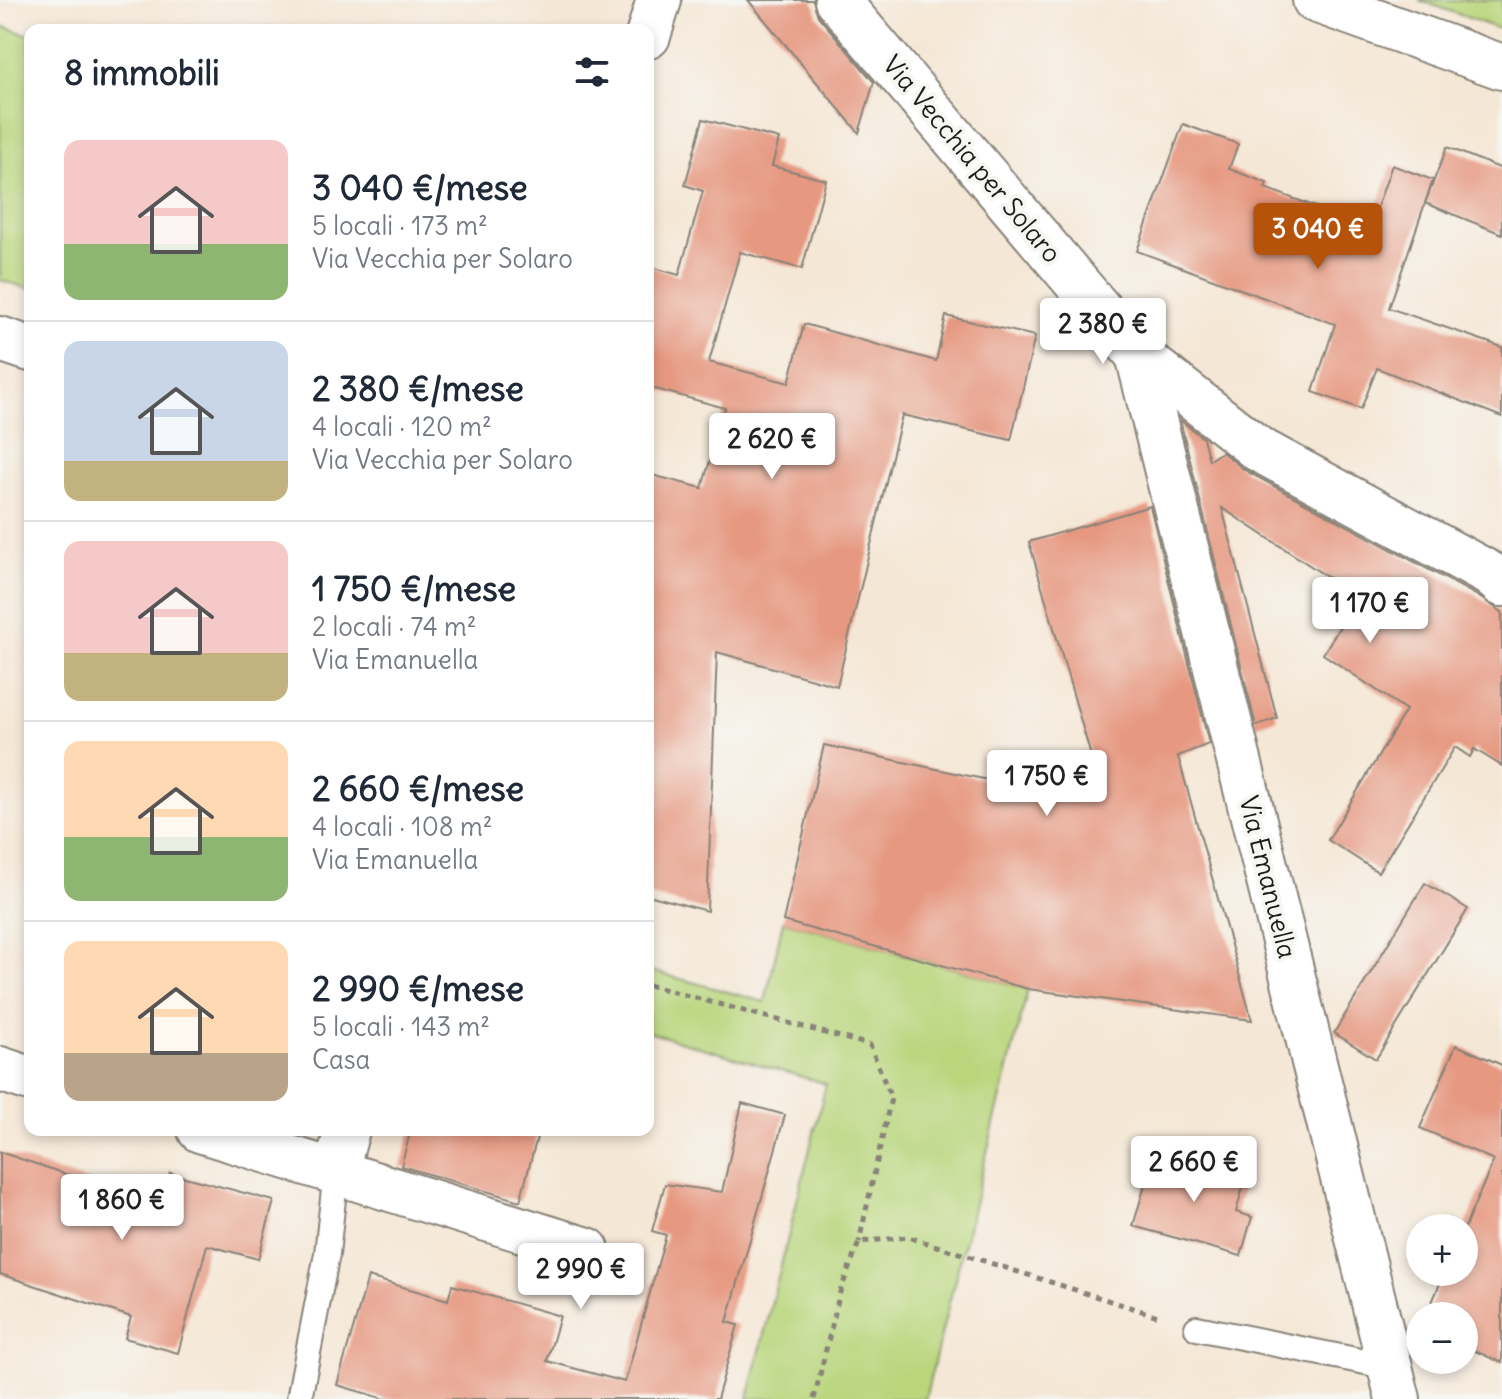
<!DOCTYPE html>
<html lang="it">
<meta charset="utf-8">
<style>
body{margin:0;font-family:Delius,sans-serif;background:#f2f2f3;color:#1f2937;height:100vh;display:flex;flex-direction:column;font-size:30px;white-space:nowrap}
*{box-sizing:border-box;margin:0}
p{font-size:26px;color:#747a83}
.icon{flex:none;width:44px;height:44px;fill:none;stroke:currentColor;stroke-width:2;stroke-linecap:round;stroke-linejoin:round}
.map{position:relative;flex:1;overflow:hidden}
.sheet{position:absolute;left:24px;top:24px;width:630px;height:1112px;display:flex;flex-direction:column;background:#fff;border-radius:16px;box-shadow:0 4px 12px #0003}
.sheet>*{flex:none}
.buttons{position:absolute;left:1406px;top:1214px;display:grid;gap:16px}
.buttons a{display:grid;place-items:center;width:72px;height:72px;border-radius:50%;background:#fff;box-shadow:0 4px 12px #0003;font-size:40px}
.price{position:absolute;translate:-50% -68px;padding:0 18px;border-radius:8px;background:#fff;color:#222;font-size:26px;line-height:52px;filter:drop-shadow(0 2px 4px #0008)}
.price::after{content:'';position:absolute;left:50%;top:48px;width:24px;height:18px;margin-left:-12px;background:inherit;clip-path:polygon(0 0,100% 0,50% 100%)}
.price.active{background:#b45309;color:#fff}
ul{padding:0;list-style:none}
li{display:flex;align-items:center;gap:24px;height:200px;padding:0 40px}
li+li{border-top:2px solid #e0e1e3}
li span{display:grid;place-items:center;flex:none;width:224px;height:160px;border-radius:16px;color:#555}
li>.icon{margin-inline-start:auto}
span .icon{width:96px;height:96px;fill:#fffc;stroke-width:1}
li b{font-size:34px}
h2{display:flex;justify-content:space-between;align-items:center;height:96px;padding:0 40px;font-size:34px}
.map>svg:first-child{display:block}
.green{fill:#b9d67d;stroke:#6a794c;stroke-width:2}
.building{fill:#e69880}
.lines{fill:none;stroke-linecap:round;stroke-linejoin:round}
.lane-casing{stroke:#888278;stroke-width:28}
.street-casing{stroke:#888278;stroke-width:48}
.path{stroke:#888278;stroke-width:5;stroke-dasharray:6 6;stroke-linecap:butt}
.lane{stroke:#fff;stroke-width:24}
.street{stroke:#fff;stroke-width:44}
.labels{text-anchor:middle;stroke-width:8;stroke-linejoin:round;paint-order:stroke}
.street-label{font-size:26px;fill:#1c1c1c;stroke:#f6f6f2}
</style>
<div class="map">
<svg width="1502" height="1399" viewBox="0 0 1502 1399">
<rect width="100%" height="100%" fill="#f6f6f2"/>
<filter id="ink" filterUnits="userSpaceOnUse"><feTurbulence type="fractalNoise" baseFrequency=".0125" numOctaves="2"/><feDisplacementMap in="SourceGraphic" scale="16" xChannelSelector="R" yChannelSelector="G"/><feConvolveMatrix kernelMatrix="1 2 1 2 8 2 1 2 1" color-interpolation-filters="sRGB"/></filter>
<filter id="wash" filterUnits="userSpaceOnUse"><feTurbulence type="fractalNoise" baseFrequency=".006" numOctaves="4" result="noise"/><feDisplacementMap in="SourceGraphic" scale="32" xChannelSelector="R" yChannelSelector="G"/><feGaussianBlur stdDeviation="1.8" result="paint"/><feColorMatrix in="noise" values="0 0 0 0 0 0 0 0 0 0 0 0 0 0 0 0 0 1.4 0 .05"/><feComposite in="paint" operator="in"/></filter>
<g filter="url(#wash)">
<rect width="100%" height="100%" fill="#f5e7d5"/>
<g class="green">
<polygon points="1419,0 1502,0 1502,30"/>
<polygon points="0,26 30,35 30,289 0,280"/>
<polygon points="783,921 1028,989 925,1399 748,1399 826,1084 648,1032 648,970 765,1002"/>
</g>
<g id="blocks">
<g class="building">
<polygon points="748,0 813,0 818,16 874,82 859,133"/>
<polygon points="703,119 779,139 772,166 826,180 802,269 740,252 709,362 789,383 804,324 936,361 946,316 1035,336 1011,440 902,415 837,686 717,652 707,911 648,895 648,474 702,488 725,408 648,387 648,266 679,275 703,191 685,185"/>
<polygon points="1183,124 1238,144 1229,169 1267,183 1265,188 1370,227 1392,165 1433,180 1389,308 1502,347 1502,417 1377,368 1361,409 1313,392 1335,324 1137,251"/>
<polygon points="1447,147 1502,169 1502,234 1425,203"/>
<polygon points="1180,420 1203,438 1209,460 1222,452 1246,471 1476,595 1502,612 1502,766 1474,749 1470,757 1455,747 1378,872 1328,840 1406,710 1323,654 1358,597 1222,508 1277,718 1256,726"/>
<polygon points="1150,506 1209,744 1178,756 1252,1020 1028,989 783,921 824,745 1002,783 1093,763 1029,542"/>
<polygon points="1425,883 1468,909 1376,1059 1334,1033"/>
<polygon points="1456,1045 1502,1065 1502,1363 1464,1346 1464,1316 1426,1316 1445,1272 1464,1272 1464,1229 1494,1160 1420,1128"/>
<polygon points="742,1103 785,1115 727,1322 738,1325 717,1399 385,1399 337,1385 368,1277 448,1300 452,1285 560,1316 547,1361 625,1382 666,1235 652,1231 665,1184 722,1192"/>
<polygon points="411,1130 539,1130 520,1201 401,1166"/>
<polygon points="1155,1151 1246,1177 1236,1212 1252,1217 1241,1256 1133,1226"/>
<polygon points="0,1152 161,1206 170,1173 274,1201 258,1259 207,1245 178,1353 125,1338 131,1317 0,1274"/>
</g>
</g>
</g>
<g filter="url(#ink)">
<use href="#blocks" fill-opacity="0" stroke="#888278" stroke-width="2"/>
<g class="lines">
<defs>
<g id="lane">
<polyline points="1197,1328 1390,1367"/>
<polyline points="299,1399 327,1254 336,1171"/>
</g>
<g id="street">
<polyline points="837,0 1138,355 1258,449 1490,574 1502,584"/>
<polyline points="1315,0 1502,67"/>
<polyline points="648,36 659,0"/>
<polyline points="0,339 30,349"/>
<polyline points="1138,355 1398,1399"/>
<polyline points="0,1069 30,1079"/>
<polyline points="200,1130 587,1250"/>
<polyline points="336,1171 347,1130"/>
</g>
</defs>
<use href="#lane" class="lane-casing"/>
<use href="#street" class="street-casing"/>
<g class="path">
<polyline points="648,985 870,1045 891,1098 859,1242"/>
<polyline points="814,1399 840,1292 859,1242 908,1237 1161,1317"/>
</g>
<use href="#lane" class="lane"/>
<use href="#street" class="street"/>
</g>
</g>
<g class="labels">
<g class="street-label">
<text transform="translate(972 159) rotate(50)" y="9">Via Vecchia per Solaro</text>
<text transform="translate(1268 877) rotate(76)" y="9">Via Emanuella</text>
</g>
</g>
</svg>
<div class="buttons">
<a>+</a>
<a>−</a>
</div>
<b class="price active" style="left:1318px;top:271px">3 040 €</b>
<b class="price" style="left:1103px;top:366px">2 380 €</b>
<b class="price" style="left:772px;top:481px">2 620 €</b>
<b class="price" style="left:1370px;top:645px">1 170 €</b>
<b class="price" style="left:1047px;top:818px">1 750 €</b>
<b class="price" style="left:1194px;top:1204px">2 660 €</b>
<b class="price" style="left:122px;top:1242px">1 860 €</b>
<b class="price" style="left:581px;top:1311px">2 990 €</b>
<section class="sheet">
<h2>8 immobili<svg class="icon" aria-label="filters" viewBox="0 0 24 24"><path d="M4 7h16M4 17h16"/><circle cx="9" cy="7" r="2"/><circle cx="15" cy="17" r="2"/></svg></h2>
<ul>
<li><span style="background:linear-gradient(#f6c9c9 65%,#8fb573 0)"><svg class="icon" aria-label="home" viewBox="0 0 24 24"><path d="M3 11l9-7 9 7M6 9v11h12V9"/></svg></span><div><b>3 040 €/mese</b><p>5 locali · 173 m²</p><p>Via Vecchia per Solaro</p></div></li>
<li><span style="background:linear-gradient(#c9d6e8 75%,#c2b280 0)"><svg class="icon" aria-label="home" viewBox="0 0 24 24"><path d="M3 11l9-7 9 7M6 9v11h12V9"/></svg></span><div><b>2 380 €/mese</b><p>4 locali · 120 m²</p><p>Via Vecchia per Solaro</p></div></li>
<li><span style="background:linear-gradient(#f6c9c9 70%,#c2b280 0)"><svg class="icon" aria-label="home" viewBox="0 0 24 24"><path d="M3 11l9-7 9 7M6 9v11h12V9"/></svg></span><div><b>1 750 €/mese</b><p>2 locali · 74 m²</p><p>Via Emanuella</p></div></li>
<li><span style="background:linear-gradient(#ffd9b3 60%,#8fb573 0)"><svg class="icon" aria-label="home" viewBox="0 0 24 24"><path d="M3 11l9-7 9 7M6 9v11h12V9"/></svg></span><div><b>2 660 €/mese</b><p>4 locali · 108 m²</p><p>Via Emanuella</p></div></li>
<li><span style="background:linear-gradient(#ffd9b3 70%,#b9a48a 0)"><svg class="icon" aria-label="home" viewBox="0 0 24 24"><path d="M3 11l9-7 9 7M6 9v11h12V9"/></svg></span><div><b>2 990 €/mese</b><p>5 locali · 143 m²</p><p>Casa</p></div></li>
</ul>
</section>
</div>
